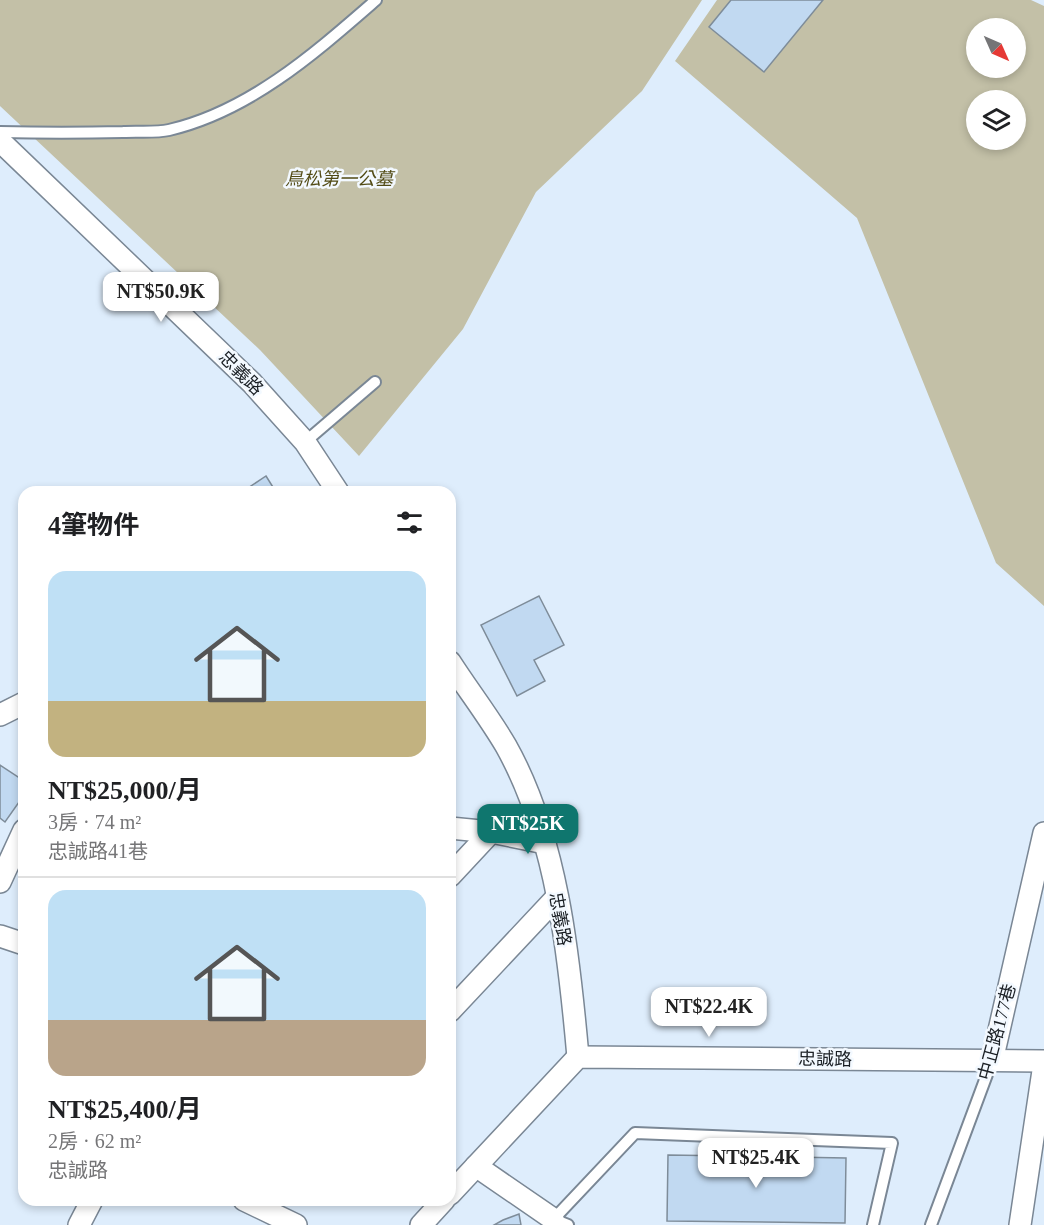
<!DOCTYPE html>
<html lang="zh-TW">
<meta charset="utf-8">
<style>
body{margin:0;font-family:"Times New Roman","Noto Sans TC",serif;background:#f6f6f6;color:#202124;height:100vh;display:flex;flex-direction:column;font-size:22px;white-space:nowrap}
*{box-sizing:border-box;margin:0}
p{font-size:20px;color:#757577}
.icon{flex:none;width:33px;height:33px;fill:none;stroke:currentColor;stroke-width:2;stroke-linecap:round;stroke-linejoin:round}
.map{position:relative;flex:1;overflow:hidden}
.sheet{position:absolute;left:18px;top:486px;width:438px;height:720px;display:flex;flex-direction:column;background:#fff;border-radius:18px;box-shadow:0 3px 9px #0003}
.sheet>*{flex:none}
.needle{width:39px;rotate:135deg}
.tools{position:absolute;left:966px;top:18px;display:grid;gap:12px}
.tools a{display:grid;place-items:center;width:60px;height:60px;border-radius:50%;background:#fff;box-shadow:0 3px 9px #0003;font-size:30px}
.price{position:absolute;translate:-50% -51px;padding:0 14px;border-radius:12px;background:#fff;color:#222;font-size:20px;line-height:39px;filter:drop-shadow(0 2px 3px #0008)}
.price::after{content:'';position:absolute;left:50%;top:36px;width:18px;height:14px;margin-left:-9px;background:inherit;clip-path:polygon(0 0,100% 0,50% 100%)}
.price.active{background:#0f766e;color:#fff}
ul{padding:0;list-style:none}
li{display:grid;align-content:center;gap:12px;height:318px;padding:0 30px}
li+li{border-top:2px solid #e0e0e0}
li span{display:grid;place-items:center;height:186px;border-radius:18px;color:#555}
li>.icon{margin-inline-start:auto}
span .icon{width:108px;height:108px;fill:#fffc;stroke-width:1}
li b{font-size:26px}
h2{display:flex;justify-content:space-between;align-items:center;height:72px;padding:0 30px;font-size:26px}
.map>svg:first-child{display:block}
.green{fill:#c3c0a7;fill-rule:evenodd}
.building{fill:#c1d9f1;stroke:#7e8c99;stroke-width:1.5}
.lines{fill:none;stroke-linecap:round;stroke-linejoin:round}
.service-casing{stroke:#7a8795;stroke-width:14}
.minor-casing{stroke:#7a8795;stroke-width:24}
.service{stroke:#fff;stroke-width:10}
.minor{stroke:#fff;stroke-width:21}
.labels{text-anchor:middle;stroke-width:5;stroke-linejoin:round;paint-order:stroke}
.park-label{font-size:18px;font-style:italic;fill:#524b15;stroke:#f3f9ff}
.street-label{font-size:18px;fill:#1a1f24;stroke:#f3f9ff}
</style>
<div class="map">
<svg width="1044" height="1225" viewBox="0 0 1044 1225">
<rect width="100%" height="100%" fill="#deedfc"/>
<g class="green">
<polygon points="0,0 702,0 642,91 536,192 463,329 359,456 260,350 0,106"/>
<path d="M717,0H1031L1044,6V606L996,563L857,218L675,61ZM976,28H1016V68H976ZM976,100H1016V140H976Z"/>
</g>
<g class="building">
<polygon points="731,0 823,0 764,72 709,27"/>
<polygon points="266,476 276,492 242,492"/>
<polygon points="539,596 564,645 534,660 545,681 517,696 481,625"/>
<polygon points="0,765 24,781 24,795 5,822 0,818"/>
<polygon points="668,1155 846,1158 845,1223 667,1221"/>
<polygon points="519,1214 521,1225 494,1225 503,1220"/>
</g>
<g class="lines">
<defs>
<g id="service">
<path d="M0,132C41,133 82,133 123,132C138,131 155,133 169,130C250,111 315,53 376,0"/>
<polyline points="305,442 375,382"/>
<polyline points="553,1219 568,1225"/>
<polyline points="550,1223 635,1133 892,1143 873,1225"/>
<polyline points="931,1225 992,1061"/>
</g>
<g id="minor">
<polyline points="0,141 252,383 305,442 338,492"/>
<path d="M450,662C468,690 489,717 506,746C557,837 569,955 578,1057"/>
<polyline points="0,715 24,703"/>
<polyline points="450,828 491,832 545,843"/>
<polyline points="450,876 491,832"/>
<polyline points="0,882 24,830"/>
<polyline points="0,936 24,944"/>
<polyline points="450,1011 557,897"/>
<polyline points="992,1061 1044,833"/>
<polyline points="476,1166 553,1219"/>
<polyline points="450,1194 578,1057 1044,1061"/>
<polyline points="244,1200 296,1225"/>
<polyline points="79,1225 92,1200"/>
<polyline points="421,1225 444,1200"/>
<polyline points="1020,1225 1044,1064"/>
</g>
</defs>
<use href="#service" class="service-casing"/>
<use href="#minor" class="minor-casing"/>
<use href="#service" class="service"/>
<use href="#minor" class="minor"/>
</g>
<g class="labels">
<g class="park-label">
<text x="339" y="185">鳥松第一公墓</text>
</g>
<g class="street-label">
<text transform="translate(241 373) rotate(45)" y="6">忠義路</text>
<text transform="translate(560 919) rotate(80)" y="6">忠義路</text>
<text transform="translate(997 1032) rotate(-75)" y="6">中正路177巷</text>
<text transform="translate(825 1059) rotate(1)" y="6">忠誠路</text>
</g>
</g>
</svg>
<div class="tools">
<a><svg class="needle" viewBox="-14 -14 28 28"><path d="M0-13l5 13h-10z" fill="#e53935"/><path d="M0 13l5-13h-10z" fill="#757577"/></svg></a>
<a><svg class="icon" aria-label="layers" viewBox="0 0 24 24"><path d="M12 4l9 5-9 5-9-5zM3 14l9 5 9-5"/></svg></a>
</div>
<b class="price" style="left:161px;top:323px">NT$50.9K</b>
<b class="price active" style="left:528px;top:855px">NT$25K</b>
<b class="price" style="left:709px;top:1038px">NT$22.4K</b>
<b class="price" style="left:756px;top:1189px">NT$25.4K</b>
<section class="sheet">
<h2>4筆物件<svg class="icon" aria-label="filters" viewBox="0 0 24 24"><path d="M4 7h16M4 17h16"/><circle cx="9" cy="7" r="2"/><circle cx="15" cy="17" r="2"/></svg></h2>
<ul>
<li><span style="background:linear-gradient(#bfe0f5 70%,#c2b280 0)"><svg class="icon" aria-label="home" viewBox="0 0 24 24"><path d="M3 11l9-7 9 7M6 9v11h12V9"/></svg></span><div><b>NT$25,000/月</b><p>3房 · 74 m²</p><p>忠誠路41巷</p></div></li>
<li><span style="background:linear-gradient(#bfe0f5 70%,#b9a48a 0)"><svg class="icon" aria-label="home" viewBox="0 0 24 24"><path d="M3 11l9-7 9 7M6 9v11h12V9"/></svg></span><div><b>NT$25,400/月</b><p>2房 · 62 m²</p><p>忠誠路</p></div></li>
</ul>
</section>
</div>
